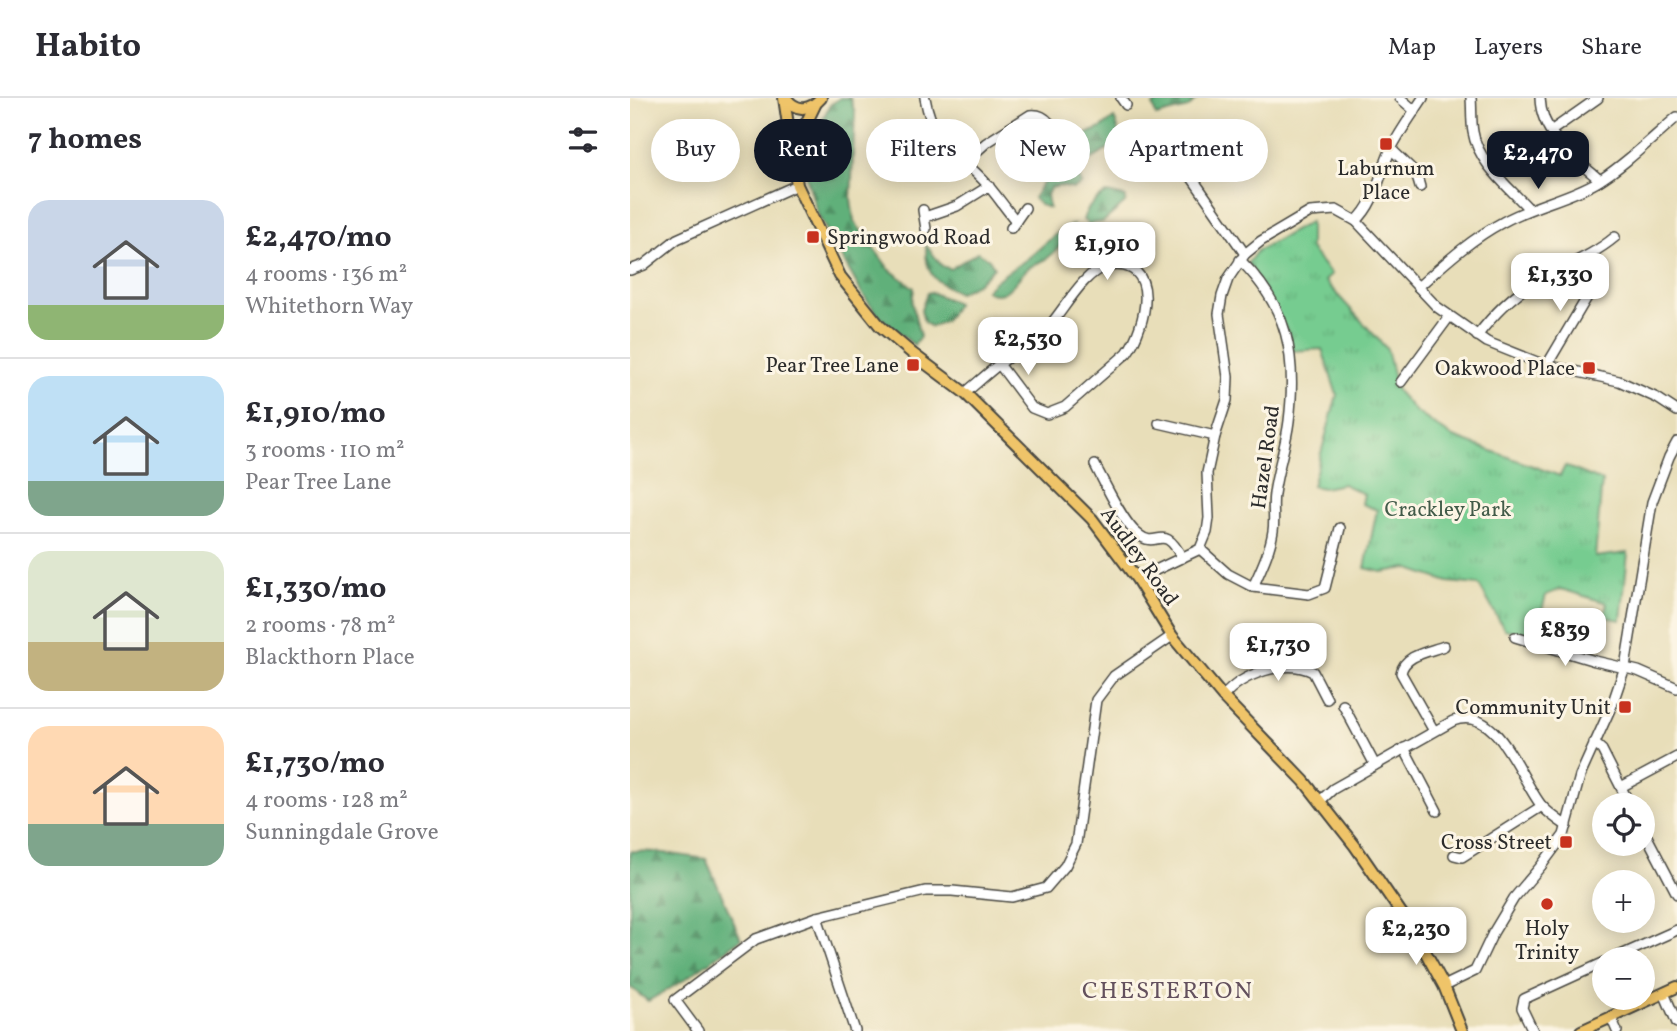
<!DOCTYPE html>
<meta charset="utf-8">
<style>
body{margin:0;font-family:Vollkorn,serif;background:#f2f2f3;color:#2b2b33;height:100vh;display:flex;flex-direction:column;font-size:26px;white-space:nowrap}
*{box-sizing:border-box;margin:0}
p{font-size:23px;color:#7c7c81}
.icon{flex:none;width:38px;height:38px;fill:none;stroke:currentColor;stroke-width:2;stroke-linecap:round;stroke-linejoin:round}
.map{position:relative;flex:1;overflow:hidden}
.panel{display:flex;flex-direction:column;background:#fff;width:630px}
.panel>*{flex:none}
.hud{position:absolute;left:21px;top:21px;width:665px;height:63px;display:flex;gap:14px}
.controls{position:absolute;left:962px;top:695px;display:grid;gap:14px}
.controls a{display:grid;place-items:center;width:63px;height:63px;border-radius:50%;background:#fff;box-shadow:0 4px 18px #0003;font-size:35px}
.price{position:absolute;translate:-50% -60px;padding:0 16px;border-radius:14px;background:#fff;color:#222;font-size:23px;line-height:46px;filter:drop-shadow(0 2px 4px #0008)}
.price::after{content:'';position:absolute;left:50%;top:42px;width:21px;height:16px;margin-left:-10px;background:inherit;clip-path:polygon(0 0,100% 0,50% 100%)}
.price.on{background:#111827;color:#fff}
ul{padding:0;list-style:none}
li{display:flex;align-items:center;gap:21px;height:175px;padding:0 28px}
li+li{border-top:2px solid #e1e1e2}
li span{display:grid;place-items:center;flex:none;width:196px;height:140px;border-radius:21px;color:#555}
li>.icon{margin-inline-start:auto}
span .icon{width:84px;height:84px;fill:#fffc;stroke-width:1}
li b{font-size:30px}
h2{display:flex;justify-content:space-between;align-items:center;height:84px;padding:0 28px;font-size:30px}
.pill{padding:0 24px;border-radius:32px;background:#fff;box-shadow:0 4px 18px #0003;font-size:24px;line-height:63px}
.pill.on{background:#111827;color:#fff}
header{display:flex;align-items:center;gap:42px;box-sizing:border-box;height:98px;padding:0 35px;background:#fff;border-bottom:2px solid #e1e1e2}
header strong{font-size:33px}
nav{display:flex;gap:38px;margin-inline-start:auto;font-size:24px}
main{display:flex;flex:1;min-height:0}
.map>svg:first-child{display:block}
.forest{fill:url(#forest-firs);stroke:#466e52;stroke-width:2}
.park{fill:url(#park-tufts);stroke:#507c5e;stroke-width:2}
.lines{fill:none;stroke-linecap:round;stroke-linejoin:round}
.minor-casing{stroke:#474640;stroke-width:12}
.major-casing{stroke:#474640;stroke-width:14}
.minor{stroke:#fff;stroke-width:9}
.major{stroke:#efc469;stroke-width:10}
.poi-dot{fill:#c8321e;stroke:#fcf5e5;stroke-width:2.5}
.labels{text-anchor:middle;stroke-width:6;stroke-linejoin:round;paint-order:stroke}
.poi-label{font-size:21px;fill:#2b2b2b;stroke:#fcf5e5;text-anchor:end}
.street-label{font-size:21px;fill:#2b2b2b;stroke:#fcf5e5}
.park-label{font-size:21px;fill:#425b49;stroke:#fcf5e5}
.quarter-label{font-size:24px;letter-spacing:2px;fill:#64515e;stroke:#fcf5e5}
</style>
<header>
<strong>Habito</strong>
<nav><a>Map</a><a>Layers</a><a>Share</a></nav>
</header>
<main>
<section class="panel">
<h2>7 homes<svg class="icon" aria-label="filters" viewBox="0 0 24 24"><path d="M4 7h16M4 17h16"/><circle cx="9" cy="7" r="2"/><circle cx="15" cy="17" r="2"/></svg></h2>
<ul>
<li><span style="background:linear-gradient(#c9d6e8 75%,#8fb573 0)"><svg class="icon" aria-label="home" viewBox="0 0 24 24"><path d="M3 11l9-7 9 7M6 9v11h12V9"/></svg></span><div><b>£2,470/mo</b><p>4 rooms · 136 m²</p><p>Whitethorn Way</p></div></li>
<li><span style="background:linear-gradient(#bfe0f5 75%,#7fa58c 0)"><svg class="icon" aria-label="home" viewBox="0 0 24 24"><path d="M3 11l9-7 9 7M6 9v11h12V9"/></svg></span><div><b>£1,910/mo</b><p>3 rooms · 110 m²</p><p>Pear Tree Lane</p></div></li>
<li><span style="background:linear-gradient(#dfe7d0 65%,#c2b280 0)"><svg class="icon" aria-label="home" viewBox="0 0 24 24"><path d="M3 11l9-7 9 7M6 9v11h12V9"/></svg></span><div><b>£1,330/mo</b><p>2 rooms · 78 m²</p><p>Blackthorn Place</p></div></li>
<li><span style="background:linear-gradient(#ffd9b3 70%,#7fa58c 0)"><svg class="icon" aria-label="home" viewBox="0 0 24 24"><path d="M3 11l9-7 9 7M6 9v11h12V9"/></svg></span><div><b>£1,730/mo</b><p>4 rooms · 128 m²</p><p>Sunningdale Grove</p></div></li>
</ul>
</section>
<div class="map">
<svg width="1047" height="933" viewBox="0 0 1047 933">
<defs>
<pattern id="forest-firs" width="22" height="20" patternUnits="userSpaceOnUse" patternTransform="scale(1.75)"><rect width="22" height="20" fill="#60b07a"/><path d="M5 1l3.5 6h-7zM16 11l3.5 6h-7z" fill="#4f8f64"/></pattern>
<pattern id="park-tufts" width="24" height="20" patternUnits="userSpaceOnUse" patternTransform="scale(1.75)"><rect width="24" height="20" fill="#76cc90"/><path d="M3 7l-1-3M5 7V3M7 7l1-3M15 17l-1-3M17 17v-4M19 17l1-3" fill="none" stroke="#66af7c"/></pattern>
</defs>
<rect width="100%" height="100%" fill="#fcf5e5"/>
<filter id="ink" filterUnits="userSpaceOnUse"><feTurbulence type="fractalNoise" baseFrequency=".0143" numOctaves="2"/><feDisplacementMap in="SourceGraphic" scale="14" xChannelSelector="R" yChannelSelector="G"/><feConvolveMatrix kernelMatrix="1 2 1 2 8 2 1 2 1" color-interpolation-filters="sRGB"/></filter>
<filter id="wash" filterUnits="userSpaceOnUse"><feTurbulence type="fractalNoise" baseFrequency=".00686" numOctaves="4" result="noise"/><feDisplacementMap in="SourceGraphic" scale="28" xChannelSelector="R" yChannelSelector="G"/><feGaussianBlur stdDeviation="1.57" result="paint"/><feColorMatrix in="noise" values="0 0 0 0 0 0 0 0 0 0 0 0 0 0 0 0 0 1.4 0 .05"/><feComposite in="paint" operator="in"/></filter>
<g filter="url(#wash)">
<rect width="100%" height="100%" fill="#e8deb9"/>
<g class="forest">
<polygon points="210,0 220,0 225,15 221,101 224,123 259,171 284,190 282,205 290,239 284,247 249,218 233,197 188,117 177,80 180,45 200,7"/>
<polygon points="531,0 568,0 558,10 526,18 523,8"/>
<path d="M484,20C501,50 462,57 446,72L452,86L444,91L430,88L420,90L417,97L419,110L410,107L403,100L424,70L440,64L452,52V45L447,39L471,30Z"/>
<path d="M478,95L496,99L495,105L473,124L458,126L453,122C457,108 466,101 478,95Z"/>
<path d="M443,127C439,139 426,154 416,161C410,165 401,167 396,172C385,183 374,205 356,192C367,179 383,171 397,161C412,150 425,133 443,127Z"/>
<path d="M296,147L312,168L320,171L348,154L359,161L364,169L348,185L329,195C304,184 295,176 296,147Z"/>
<polygon points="300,194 327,205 315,223 301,229 294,224 291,212 297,195"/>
<polygon points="0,753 27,754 76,761 111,841 51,884 18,903 0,889"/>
</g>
<polygon class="park" points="680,124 680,151 701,176 695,183 757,251 767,293 785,313 821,338 930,378 935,368 972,383 965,459 998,455 991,522 974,519 977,505 931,491 916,497 907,531 898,537 874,531 849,487 818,484 777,470 752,474 735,470 747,412 732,406 734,396 713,386 693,390 682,388 707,297 692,251 662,253 657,233 618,165 627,153"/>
</g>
<g filter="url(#ink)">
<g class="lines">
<defs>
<g id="minor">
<path d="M295,0C303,46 326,53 355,84C366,96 375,110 386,123"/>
<polyline points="491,0 496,7"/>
<polyline points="770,0 785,13"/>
<path d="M841,0C842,11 841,23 843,34C848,65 879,89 899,111"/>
<path d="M910,0C911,37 944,60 970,82"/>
<polyline points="921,33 968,0"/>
<polyline points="761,51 786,75 790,89"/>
<path d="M335,64L356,45L400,17C421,14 427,39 435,54"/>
<polyline points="560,77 615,156"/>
<polyline points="293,112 296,131"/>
<polyline points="295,119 327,108 359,88"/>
<path d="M726,123C746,105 750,74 761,51C770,33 782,17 793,0"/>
<polyline points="381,130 395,110"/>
<path d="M610,162C658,209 667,257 659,323C656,348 647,372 644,396C642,408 645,421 643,433C640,453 631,471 623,489"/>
<polyline points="0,172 14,167 47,141 167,87"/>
<path d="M788,189C815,165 841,141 873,124C903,107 938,101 967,84C994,68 1023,39 1047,19"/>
<path d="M847,238C863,217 880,199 903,185C930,169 960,160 985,139"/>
<polyline points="917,267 969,179"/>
<polyline points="771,284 819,219"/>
<path d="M335,295C347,285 359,274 372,264C386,254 403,245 415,233C432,216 453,173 477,168C533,159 516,229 497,255L435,309L417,316L402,310L369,266"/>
<polyline points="529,325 585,338"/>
<path d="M465,367C474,384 494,427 509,437C528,452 533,423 552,460"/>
<polyline points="570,451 598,476 623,489 679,496 695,490 710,430"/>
<polyline points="507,481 570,451 577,434 579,420 577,375 585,338 597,302 598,279 589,216 592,198 598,181 615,156 631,143 680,114 706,112 726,123 807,209 857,244 912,266 989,283 1027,300 1047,313"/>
<polyline points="885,539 965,563 1008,573 1047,590"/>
<path d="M593,599C611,576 656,560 683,574L697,601"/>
<polyline points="713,607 745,667"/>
<path d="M804,633L771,575C774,557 798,554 814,548"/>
<polyline points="964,645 972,652 1000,707"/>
<polyline points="774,650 807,713"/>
<polyline points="991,689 1047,659"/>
<path d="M690,703L703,691L823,623C868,606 889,679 911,707C918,715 928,722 937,728"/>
<polyline points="1013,731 1047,796"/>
<polyline points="824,757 832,759 912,708"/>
<polyline points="187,819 225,933"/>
<polyline points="982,861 1047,832"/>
<polyline points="814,888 845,873 863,835 884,800 911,768 934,737 950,678 982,607 995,569 1022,404 1039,359 1047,344"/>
<polyline points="1034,895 1047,925"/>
<polyline points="981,919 987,933"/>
<polyline points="68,933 45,902 126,841 187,819 295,793 322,793 382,799 416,790 435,768 446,746 466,602 484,578 542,538"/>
<polyline points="903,933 892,910 894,901 975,864"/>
</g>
<g id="major">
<polyline points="154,0 167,87 210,178 250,228 283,256 335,295 462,421 507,481 542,538 593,599 674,683 725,748 785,835 814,888 832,933"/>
<path d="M156,0C166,14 180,13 191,0"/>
<polyline points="164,56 170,38 185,7"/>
<polyline points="951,933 1047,889"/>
</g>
</defs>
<use href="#minor" class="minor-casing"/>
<use href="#major" class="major-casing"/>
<use href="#minor" class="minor"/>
<use href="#major" class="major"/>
</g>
</g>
<g class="poi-dot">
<rect x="749" y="39" width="14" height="14" rx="3.5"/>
<rect x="176" y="132" width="14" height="14" rx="3.5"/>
<rect x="276" y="260" width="14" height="14" rx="3.5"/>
<rect x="952" y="263" width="14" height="14" rx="3.5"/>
<rect x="988" y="602" width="14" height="14" rx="3.5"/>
<rect x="929" y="737" width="14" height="14" rx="3.5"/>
<circle cx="917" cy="806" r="7"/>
</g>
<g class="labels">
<g class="poi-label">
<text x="756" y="77" text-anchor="middle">Laburnum<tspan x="756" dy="24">Place</tspan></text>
<text x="197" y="146" text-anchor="start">Springwood Road</text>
<text x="269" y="274">Pear Tree Lane</text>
<text x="945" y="277">Oakwood Place</text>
<text x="981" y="616">Community Unit</text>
<text x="922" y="751">Cross Street</text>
<text x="917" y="837" text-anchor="middle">Holy<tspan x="917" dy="24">Trinity</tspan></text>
</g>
<g class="street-label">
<text transform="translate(635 359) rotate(-82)" y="7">Hazel Road</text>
<text transform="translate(510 458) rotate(54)" y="7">Audley Road</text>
</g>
<g class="park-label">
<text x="818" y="418">Crackley Park</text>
</g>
<g class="quarter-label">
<text x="538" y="900">CHESTERTON</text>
</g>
</g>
</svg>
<div class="controls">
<a><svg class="icon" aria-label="locate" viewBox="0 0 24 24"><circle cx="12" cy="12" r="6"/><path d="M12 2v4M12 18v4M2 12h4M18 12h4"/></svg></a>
<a>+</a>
<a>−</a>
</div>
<b class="price on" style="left:908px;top:93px">£2,470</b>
<b class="price" style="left:477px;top:184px">£1,910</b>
<b class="price" style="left:930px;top:215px">£1,330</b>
<b class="price" style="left:398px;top:279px">£2,530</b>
<b class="price" style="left:935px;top:570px">£839</b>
<b class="price" style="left:648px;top:585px">£1,730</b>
<b class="price" style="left:786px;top:869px">£2,230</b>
<div class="hud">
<a class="pill">Buy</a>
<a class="pill on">Rent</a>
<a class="pill">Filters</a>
<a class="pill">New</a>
<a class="pill">Apartment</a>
</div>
</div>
</main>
